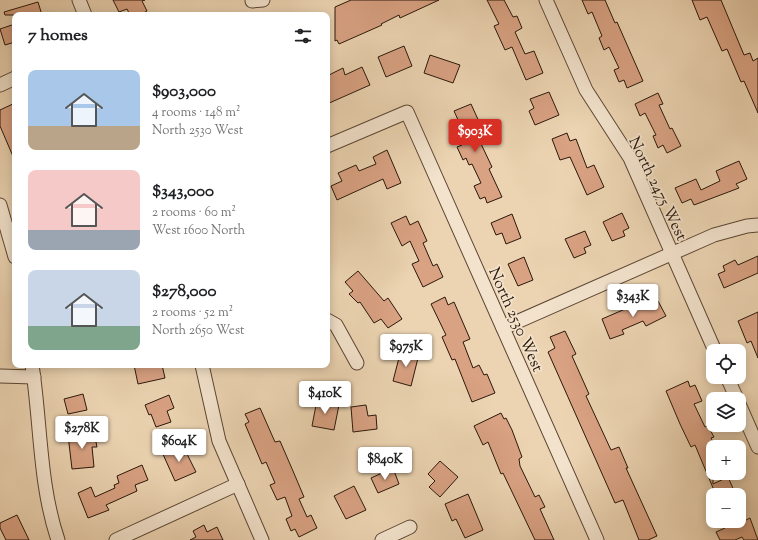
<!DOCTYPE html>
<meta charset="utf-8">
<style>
body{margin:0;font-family:"Sorts Mill Goudy",serif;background:#f6f6f6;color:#202124;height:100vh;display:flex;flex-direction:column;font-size:15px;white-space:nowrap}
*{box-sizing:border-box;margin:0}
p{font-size:13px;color:#757577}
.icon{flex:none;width:22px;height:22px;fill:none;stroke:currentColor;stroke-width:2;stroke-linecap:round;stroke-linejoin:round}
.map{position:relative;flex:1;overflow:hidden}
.details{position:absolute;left:12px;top:12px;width:318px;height:356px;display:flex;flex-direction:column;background:#fff;border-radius:8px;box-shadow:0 2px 10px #0003}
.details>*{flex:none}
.tools{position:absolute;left:706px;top:344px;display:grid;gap:8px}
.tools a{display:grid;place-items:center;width:40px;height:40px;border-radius:8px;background:#fff;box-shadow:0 2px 10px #0003;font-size:20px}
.price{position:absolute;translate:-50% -34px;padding:0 9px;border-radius:4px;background:#fff;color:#222;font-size:13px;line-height:26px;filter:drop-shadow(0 1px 2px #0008)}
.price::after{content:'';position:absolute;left:50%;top:24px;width:12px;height:9px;margin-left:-6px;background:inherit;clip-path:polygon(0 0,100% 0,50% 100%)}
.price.on{background:#d93025;color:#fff}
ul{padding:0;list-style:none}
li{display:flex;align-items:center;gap:12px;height:100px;padding:0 16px}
li span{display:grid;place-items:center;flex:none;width:112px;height:80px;border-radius:8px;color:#555}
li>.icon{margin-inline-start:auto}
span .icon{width:48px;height:48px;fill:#fffc;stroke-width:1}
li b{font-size:17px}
h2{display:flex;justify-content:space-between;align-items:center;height:48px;padding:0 16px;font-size:17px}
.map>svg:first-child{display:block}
.building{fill:#d9a283;stroke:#2b170a}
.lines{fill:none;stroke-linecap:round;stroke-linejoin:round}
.minor-casing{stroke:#5b4634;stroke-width:15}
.minor{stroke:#f3e3cd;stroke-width:13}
.labels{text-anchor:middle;stroke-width:3.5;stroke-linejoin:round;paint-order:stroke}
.street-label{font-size:16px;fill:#2b170a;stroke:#f3e3cd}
</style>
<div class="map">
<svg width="758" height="540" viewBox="0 0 758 540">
<rect width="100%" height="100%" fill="#ecd4b2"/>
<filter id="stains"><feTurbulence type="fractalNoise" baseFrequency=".005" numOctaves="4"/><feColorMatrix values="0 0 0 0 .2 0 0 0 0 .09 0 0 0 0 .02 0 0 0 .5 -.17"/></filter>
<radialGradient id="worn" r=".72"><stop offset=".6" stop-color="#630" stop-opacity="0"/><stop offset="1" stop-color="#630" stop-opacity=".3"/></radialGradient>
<g class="building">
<polygon points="113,0 145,0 142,1 147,11 140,15 130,15 127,9 119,12"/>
<polygon points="351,0 439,0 400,18 399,15 381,24 382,25 339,44 337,40 335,41 335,7"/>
<polygon points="487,0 504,0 513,17 517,16 522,28 515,32 525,54 534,51 543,73 526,80 512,47 505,50 494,26 499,24"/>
<polygon points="582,0 605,0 615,23 617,22 643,81 627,88 624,80 619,82 614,70 619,68 609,47 604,50 599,38 602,36 592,12 588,14"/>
<polygon points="692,0 721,0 744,55 750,53 753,61 758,58 758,113 744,81 741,82 727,49 722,51 707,17 700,20"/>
<polygon points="38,2 42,15 5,15 4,12"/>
<polygon points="15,24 15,42 5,45 0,29"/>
<polygon points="404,46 412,66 386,77 378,57"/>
<polygon points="430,55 460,65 453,83 424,73"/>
<polygon points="362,67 370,85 327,104 327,76 343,68 345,75"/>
<polygon points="549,92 559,115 535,125 529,111 534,108 530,99"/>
<polygon points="658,93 663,104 659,105 670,129 672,128 681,146 667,153 663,145 658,148 653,136 656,135 645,113 640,116 635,104"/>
<polygon points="15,103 15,161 0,126 0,110"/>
<polygon points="471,104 481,126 474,129 492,167 489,169 502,197 487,203 485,197 480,199 474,186 481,183 472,164 469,165 466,158 463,160 457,147 462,145 452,125 459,122 454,111"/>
<polygon points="567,133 570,141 576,139 587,168 594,165 604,187 587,195 570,157 560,160 552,139"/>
<polygon points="387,150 401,183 387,189 383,179 337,200 331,186 342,181 338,173 356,165 359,171 376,164 373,157"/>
<polygon points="739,161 747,179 736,184 739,188 694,205 691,199 682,203 675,188 696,179 701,190 720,181 716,171"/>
<polygon points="622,213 629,228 623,231 625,236 612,241 603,222"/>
<polygon points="512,214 521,238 506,244 502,233 496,235 491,223"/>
<polygon points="406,216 410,225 418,221 427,241 423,243 433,266 437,264 443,277 423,287 412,264 419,261 410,241 402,246 391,223"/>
<polygon points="585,231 591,245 584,248 586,253 574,258 565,239"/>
<polygon points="758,256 758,273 724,288 718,274 725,271 723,266 735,260 738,265"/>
<polygon points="524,257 533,280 518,286 508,264"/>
<polygon points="358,271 384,301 388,298 402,319 388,328 381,319 374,323 360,302 358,303 349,294 353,291 345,282"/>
<polygon points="445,297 448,305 454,302 470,339 463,342 473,368 479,365 484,375 487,374 495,393 472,402 455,359 452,360 442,337 446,335 431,304"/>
<polygon points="645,299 648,306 658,301 666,316 646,326 643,321 622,330 624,334 610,339 602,319 632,306"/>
<polygon points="758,312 758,358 751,341 747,343 738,321"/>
<polygon points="565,331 576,354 572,356 589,394 586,396 611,450 619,447 628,468 626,468 657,536 648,540 639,540 623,500 615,503 548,352 555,348 550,337"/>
<polygon points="401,350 419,354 411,386 393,381"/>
<polygon points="134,365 162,365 165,378 138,384"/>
<polygon points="688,381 690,387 695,385 702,401 694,404 705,427 708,426 714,437 711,438 713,442 713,484 728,477 736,495 716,495 695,445 691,447 680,424 666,391"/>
<polygon points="83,394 87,410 68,414 64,399"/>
<polygon points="169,395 174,408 167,411 171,422 156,427 151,414 149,415 145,405"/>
<polygon points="317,400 339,405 334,430 312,426"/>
<polygon points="366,405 368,416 376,415 377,429 353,432 351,407"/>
<polygon points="260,408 275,442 280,441 293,471 304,497 299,499 307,517 311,515 317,528 299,537 295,529 291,531 286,519 292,516 285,497 277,500 270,485 275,483 266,462 262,464 245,424 249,422 245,414"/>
<polygon points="501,413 504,419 506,418 512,430 522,457 519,459 520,466 535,497 539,495 545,507 540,509 554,540 535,540 503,473 501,474 488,442 483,445 474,426"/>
<polygon points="91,432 91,438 95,437 97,447 92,447 94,467 72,469 68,435"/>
<polygon points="179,445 184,455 187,454 196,472 175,481 162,452"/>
<polygon points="440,461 458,477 440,497 429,487 435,481 428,474"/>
<polygon points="142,465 148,480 135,485 137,491 106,505 109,510 88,518 78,493 91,487 95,497 115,488 114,485 119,483 117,476"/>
<polygon points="393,468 399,484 378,493 371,478"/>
<polygon points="354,486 366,510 346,519 334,496"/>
<polygon points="468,494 483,530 465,538 456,519 452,521 445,504"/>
<polygon points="17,515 29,540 6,540 0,528 0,523"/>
<polygon points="750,518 758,540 744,540 742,537 735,540 720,540 716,532 725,528 722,521 744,521"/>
<polygon points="204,525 207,532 217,527 223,540 190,540 196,537 193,531"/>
</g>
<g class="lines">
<defs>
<g id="minor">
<polyline points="79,0 85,15"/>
<polyline points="546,0 586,90 630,158 715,351"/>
<polyline points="252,1 263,0"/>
<polyline points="0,85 15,78"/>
<polyline points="327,146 407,112 597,540"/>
<polyline points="0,205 15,257"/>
<polyline points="327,320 336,325 357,363"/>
<polyline points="503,328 714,235 747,226 758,225"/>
<path d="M32,365C41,423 39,484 58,540"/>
<polyline points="202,365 219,441 262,540"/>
<polyline points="0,376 34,377"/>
<polyline points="727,377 737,399"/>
<polyline points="739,404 758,447"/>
<polyline points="116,540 238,484"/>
<polyline points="382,540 410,527"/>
</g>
</defs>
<use href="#minor" class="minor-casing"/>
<use href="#minor" class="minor"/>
</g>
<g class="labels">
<g class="street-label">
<text transform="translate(659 188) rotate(64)" y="6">North 2475 West</text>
<text transform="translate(517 319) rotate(66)" y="6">North 2530 West</text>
</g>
</g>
<rect width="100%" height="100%" filter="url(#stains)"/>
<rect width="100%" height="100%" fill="url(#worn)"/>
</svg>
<div class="tools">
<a><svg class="icon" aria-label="locate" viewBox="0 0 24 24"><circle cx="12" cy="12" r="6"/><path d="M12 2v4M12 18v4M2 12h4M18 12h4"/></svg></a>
<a><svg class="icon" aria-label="layers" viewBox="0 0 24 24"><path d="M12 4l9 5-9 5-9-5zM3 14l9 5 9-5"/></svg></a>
<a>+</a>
<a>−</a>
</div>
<b class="price on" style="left:475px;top:153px">$903K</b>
<b class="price" style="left:633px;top:318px">$343K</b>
<b class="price" style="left:406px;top:368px">$975K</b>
<b class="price" style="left:325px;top:415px">$410K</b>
<b class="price" style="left:82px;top:450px">$278K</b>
<b class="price" style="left:179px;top:463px">$604K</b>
<b class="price" style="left:385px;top:481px">$840K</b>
<section class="details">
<h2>7 homes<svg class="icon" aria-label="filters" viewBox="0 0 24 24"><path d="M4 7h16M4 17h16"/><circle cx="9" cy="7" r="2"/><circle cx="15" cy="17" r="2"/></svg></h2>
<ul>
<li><span style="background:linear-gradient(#a9c7e8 70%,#b9a48a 0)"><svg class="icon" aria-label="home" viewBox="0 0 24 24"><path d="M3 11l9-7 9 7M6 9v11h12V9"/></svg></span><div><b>$903,000</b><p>4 rooms · 148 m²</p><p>North 2530 West</p></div></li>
<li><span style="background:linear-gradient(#f6c9c9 75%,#9aa5b1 0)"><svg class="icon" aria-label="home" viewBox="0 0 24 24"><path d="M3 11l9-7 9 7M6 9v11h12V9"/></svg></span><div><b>$343,000</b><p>2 rooms · 60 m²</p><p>West 1600 North</p></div></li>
<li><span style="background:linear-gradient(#c9d6e8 70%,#7fa58c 0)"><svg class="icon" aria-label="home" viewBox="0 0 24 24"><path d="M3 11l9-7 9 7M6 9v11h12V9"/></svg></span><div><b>$278,000</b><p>2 rooms · 52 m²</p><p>North 2650 West</p></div></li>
</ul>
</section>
</div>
